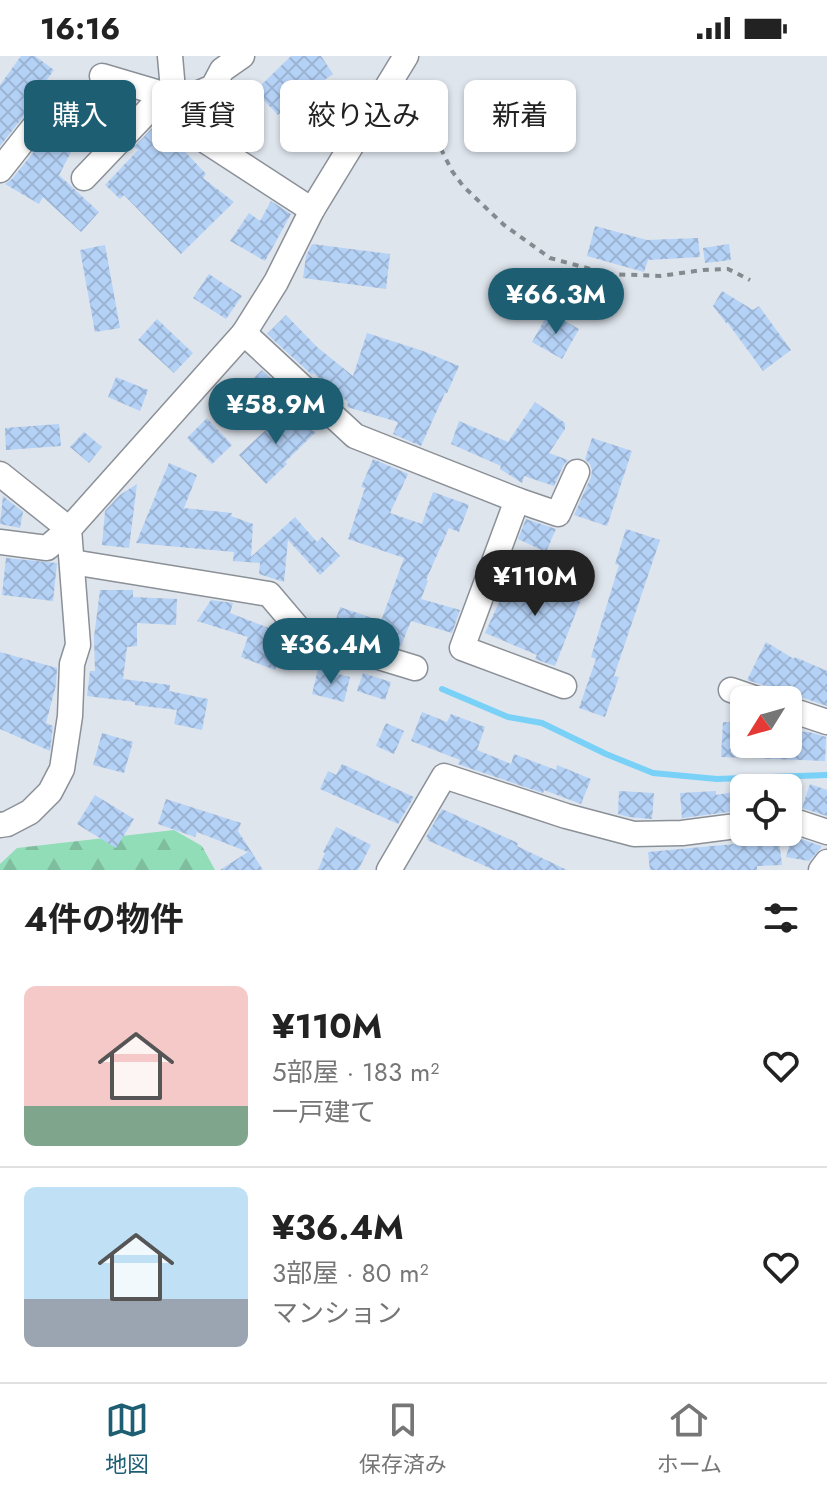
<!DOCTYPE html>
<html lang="ja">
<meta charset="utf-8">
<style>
body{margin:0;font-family:Jost,"Noto Sans JP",sans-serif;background:#f2f2f2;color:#222;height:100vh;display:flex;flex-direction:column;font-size:30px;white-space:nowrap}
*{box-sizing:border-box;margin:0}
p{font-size:26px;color:#767676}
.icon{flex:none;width:44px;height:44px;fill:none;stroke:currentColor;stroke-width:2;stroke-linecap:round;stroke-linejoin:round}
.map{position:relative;height:814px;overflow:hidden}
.side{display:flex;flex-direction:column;background:#fff;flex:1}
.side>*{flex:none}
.hud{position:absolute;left:24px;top:24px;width:780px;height:72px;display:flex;gap:16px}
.needle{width:52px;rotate:233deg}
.tools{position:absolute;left:730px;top:630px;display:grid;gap:16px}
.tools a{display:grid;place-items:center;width:72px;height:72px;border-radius:12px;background:#fff;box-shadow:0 2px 6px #0004;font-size:40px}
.price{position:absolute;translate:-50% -68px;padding:0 18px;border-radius:28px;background:#1e5e73;color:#fff;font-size:26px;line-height:52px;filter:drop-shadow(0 2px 4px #0008)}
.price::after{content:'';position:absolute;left:50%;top:48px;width:24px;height:18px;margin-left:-12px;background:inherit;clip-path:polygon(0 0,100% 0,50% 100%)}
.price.selected{background:#222;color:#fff}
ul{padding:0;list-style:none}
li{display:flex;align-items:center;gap:24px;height:200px;padding:0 24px}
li+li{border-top:2px solid #e0e0e0}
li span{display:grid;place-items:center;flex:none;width:224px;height:160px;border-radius:12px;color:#555}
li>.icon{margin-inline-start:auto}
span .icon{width:96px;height:96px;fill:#fffc;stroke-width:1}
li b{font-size:34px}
h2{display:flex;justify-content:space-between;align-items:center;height:96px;padding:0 24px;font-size:34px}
.chip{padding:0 28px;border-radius:12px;background:#fff;box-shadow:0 2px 6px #0004;font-size:28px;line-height:72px}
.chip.selected{background:#1e5e73;color:#fff}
.status{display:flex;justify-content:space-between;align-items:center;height:56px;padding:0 40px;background:#fff;direction:ltr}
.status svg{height:22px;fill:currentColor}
.tab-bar{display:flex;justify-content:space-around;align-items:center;height:112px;border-top:2px solid #e0e0e0;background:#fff;font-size:22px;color:#767676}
.tab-bar a{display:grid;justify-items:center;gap:4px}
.tab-bar .selected{color:#1e5e73}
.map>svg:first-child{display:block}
.forest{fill:url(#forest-firs)}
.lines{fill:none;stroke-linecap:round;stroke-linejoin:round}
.stream{stroke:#79d1f8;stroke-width:6}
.building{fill:url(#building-cross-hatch)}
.street-casing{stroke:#8b9097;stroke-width:27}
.path{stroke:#858a8f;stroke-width:4;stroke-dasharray:6 6;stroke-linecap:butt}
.street{stroke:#fff;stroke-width:24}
</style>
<div class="status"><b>16:16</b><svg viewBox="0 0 49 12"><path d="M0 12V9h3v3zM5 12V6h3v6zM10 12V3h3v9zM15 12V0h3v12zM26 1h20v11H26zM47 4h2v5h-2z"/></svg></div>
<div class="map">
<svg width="827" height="814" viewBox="0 0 827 814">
<defs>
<pattern id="forest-firs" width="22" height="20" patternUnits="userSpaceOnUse" patternTransform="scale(2)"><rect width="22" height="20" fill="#91ddb8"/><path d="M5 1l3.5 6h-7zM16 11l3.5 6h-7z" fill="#7ebe9f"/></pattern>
<pattern id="building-cross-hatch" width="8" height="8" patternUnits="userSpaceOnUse" patternTransform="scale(2)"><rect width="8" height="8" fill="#b4d1f6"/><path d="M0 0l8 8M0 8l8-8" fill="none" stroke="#9bb4d4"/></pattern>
</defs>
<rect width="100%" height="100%" fill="#dfe5ed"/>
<polygon class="forest" points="174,774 202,790 215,814 0,814 0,808 17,792"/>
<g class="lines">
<polyline class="stream" points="442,633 508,661 542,667 606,698 653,717 717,723 827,719"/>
</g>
<g class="building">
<polygon points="21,0 35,0 54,14 27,51 30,52 0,90 0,29"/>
<polygon points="291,0 321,0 333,18 314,31 311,27 278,59 255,35"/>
<polygon points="224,41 247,56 232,80 203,62 211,48"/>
<polygon points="57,67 80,79 59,119 99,156 81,176 43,141 39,148 5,128 12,123"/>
<polygon points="157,67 175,83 174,84 206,118 203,122 234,146 181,198 124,139 120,143 105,129 138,94 134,91"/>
<polygon points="271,145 291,158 265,205 230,185 249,157 260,165"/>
<polygon points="595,170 647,184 698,182 700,201 648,204 644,216 587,200"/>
<polygon points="312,188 390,198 386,233 303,222 306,200"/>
<polygon points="729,188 731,204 705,207 703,192"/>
<polygon points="105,189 120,272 95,276 80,194"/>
<polygon points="209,218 242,240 226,263 193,242"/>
<polygon points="722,235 753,254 759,250 791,294 763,315 727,266 727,268 713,250"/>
<polygon points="549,256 579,273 562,303 532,286"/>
<polygon points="286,259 317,291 353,320 367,277 423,295 459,310 447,337 445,337 421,390 393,378 398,366 347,351 348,346 313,317 312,319 267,278"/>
<polygon points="157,263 193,297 174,317 138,284"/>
<polygon points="262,314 290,340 277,354 249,327"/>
<polygon points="116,321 148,334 140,355 108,341"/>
<polygon points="535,346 565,367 565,373 549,397 568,404 563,410 554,430 524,420 522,427 500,413 501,410 451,388 459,365 508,386"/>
<polygon points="288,353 302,367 300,369 316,376 285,406 287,408 266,428 239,399"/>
<polygon points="207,362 232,389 212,408 187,382"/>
<polygon points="59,368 61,390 6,394 5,372"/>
<polygon points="84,376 102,391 89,407 70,391"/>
<polygon points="592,382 632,395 607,470 574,459 591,421 592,414 590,408 585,403"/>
<polygon points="373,403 408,418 390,457 422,468 433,436 469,449 459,476 449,472 426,524 428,525 421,543 460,554 452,577 411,565 401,590 365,575 364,579 341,571 343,566 336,563 340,551 381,565 404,502 348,483 365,432 361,431"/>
<polygon points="169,407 197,419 184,452 232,457 231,460 253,468 251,501 295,461 317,486 322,481 340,500 320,519 288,484 284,526 259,518 260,507 233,505 234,496 136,487"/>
<polygon points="137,428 129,492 102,489 105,455 120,439"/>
<polygon points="3,440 23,456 20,472 0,468"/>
<polygon points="526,463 556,473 546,496 518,483"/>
<polygon points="626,473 660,484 614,620 619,621 605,661 579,652 596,603 591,601 619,509 615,508"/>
<polygon points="6,502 57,507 53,545 2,539"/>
<polygon points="512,518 547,533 549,528 582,541 555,610 535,603 537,599 485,577"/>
<polygon points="100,534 133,534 133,541 177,543 176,569 137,567 137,590 127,591 123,623 170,629 169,635 208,643 202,674 174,668 177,654 135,649 135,646 87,640 90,615 95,615 94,581"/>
<polygon points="211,544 233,547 230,557 282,577 293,589 291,595 283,592 275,614 241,601 248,581 197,565"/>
<polygon points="766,586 794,603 795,601 827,615 827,650 795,639 776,631 772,636 766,630 747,624"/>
<polygon points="0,596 57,612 56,629 46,667 53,670 50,695 0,673"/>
<polygon points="318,613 350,621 344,646 312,638"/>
<polygon points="363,617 391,626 385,644 357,635"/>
<polygon points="422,656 447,666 451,658 485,671 477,694 511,708 514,698 556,714 557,709 591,723 581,748 544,734 543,737 472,713 458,708 460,704 411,685"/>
<polygon points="723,666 744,667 744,702 721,701"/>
<polygon points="386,667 404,675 394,698 376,690"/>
<polygon points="788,675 809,676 826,681 825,705 752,702 752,688 788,688"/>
<polygon points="102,677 133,686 124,717 93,709"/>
<polygon points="342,708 414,741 398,768 320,733 328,715 336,719"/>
<polygon points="810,728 827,734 827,760 802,752"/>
<polygon points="744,734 744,754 682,762 680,737 716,735 716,739"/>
<polygon points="619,735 654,737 652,763 629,761 618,758"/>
<polygon points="95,739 134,763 116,792 77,768"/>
<polygon points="166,743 241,767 238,775 263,814 220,814 248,796 197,776 195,781 158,768"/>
<polygon points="442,753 518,787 517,790 567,814 494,814 427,784 428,782 426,781"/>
<polygon points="336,771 371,789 358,814 318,814 325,797 323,796"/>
<polygon points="792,780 821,790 821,792 809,805 786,801"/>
<polygon points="779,784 782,809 757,810 757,814 650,814 648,796"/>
</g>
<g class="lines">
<defs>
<g id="street">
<polyline points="170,0 175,57 181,69 312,154"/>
<polyline points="102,20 173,41 192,40 213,31 222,14 242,0"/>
<polyline points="0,114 56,43"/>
<polyline points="84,122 164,38"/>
<polyline points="244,277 355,380 517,444 462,592 564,630"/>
<polyline points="0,418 69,473 78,589 72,608 70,660 62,713 50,736 30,756 7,768 0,769"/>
<polyline points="517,444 558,458 577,416"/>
<polyline points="0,486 47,492 69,473 244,277 276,226 312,154 406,0"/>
<polyline points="72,506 269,538 303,578 415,612"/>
<polyline points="731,634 760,644"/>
<polyline points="788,653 827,666"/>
<polyline points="788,763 827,776"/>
<polyline points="389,814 444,720 566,760 634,778 682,777 744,769"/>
<polyline points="821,814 827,806"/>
</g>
</defs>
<use href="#street" class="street-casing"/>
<polyline class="path" points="393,64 427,72 440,91 452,115 463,130 504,169 550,202 609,218 660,220 703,214 728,213 750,224"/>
<use href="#street" class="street"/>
</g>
</svg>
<div class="tools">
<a><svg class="needle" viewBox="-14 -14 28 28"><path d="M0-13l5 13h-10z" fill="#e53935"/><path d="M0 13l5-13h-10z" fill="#767676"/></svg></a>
<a><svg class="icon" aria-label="locate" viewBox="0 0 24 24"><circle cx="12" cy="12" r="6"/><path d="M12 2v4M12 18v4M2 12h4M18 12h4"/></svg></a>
</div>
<b class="price" style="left:556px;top:280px">¥66.3M</b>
<b class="price" style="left:276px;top:390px">¥58.9M</b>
<b class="price selected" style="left:535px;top:562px">¥110M</b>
<b class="price" style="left:331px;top:630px">¥36.4M</b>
<div class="hud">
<a class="chip selected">購入</a>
<a class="chip">賃貸</a>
<a class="chip">絞り込み</a>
<a class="chip">新着</a>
</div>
</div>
<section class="side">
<h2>4件の物件<svg class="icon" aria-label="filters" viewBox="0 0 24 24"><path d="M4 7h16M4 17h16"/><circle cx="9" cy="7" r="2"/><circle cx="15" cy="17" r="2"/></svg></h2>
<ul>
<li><span style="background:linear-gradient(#f6c9c9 75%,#7fa58c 0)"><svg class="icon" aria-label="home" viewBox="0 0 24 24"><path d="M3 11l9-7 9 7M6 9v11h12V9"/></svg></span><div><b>¥110M</b><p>5部屋 · 183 m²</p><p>一戸建て</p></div><svg class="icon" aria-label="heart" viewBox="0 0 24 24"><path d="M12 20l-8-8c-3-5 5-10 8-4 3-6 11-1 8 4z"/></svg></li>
<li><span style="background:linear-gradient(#bfe0f5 70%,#9aa5b1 0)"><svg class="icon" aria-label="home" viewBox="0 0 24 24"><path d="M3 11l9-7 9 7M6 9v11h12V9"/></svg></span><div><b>¥36.4M</b><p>3部屋 · 80 m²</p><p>マンション</p></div><svg class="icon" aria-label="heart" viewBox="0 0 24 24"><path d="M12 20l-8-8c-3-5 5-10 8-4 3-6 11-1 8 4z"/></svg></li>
</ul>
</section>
<nav class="tab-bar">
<a class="selected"><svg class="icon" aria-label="map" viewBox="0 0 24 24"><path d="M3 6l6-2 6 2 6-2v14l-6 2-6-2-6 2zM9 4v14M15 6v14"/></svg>地図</a>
<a><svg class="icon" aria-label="saved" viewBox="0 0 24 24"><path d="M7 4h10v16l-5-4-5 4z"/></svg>保存済み</a>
<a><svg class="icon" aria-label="home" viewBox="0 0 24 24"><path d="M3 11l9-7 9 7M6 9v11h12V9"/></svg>ホーム</a>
</nav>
